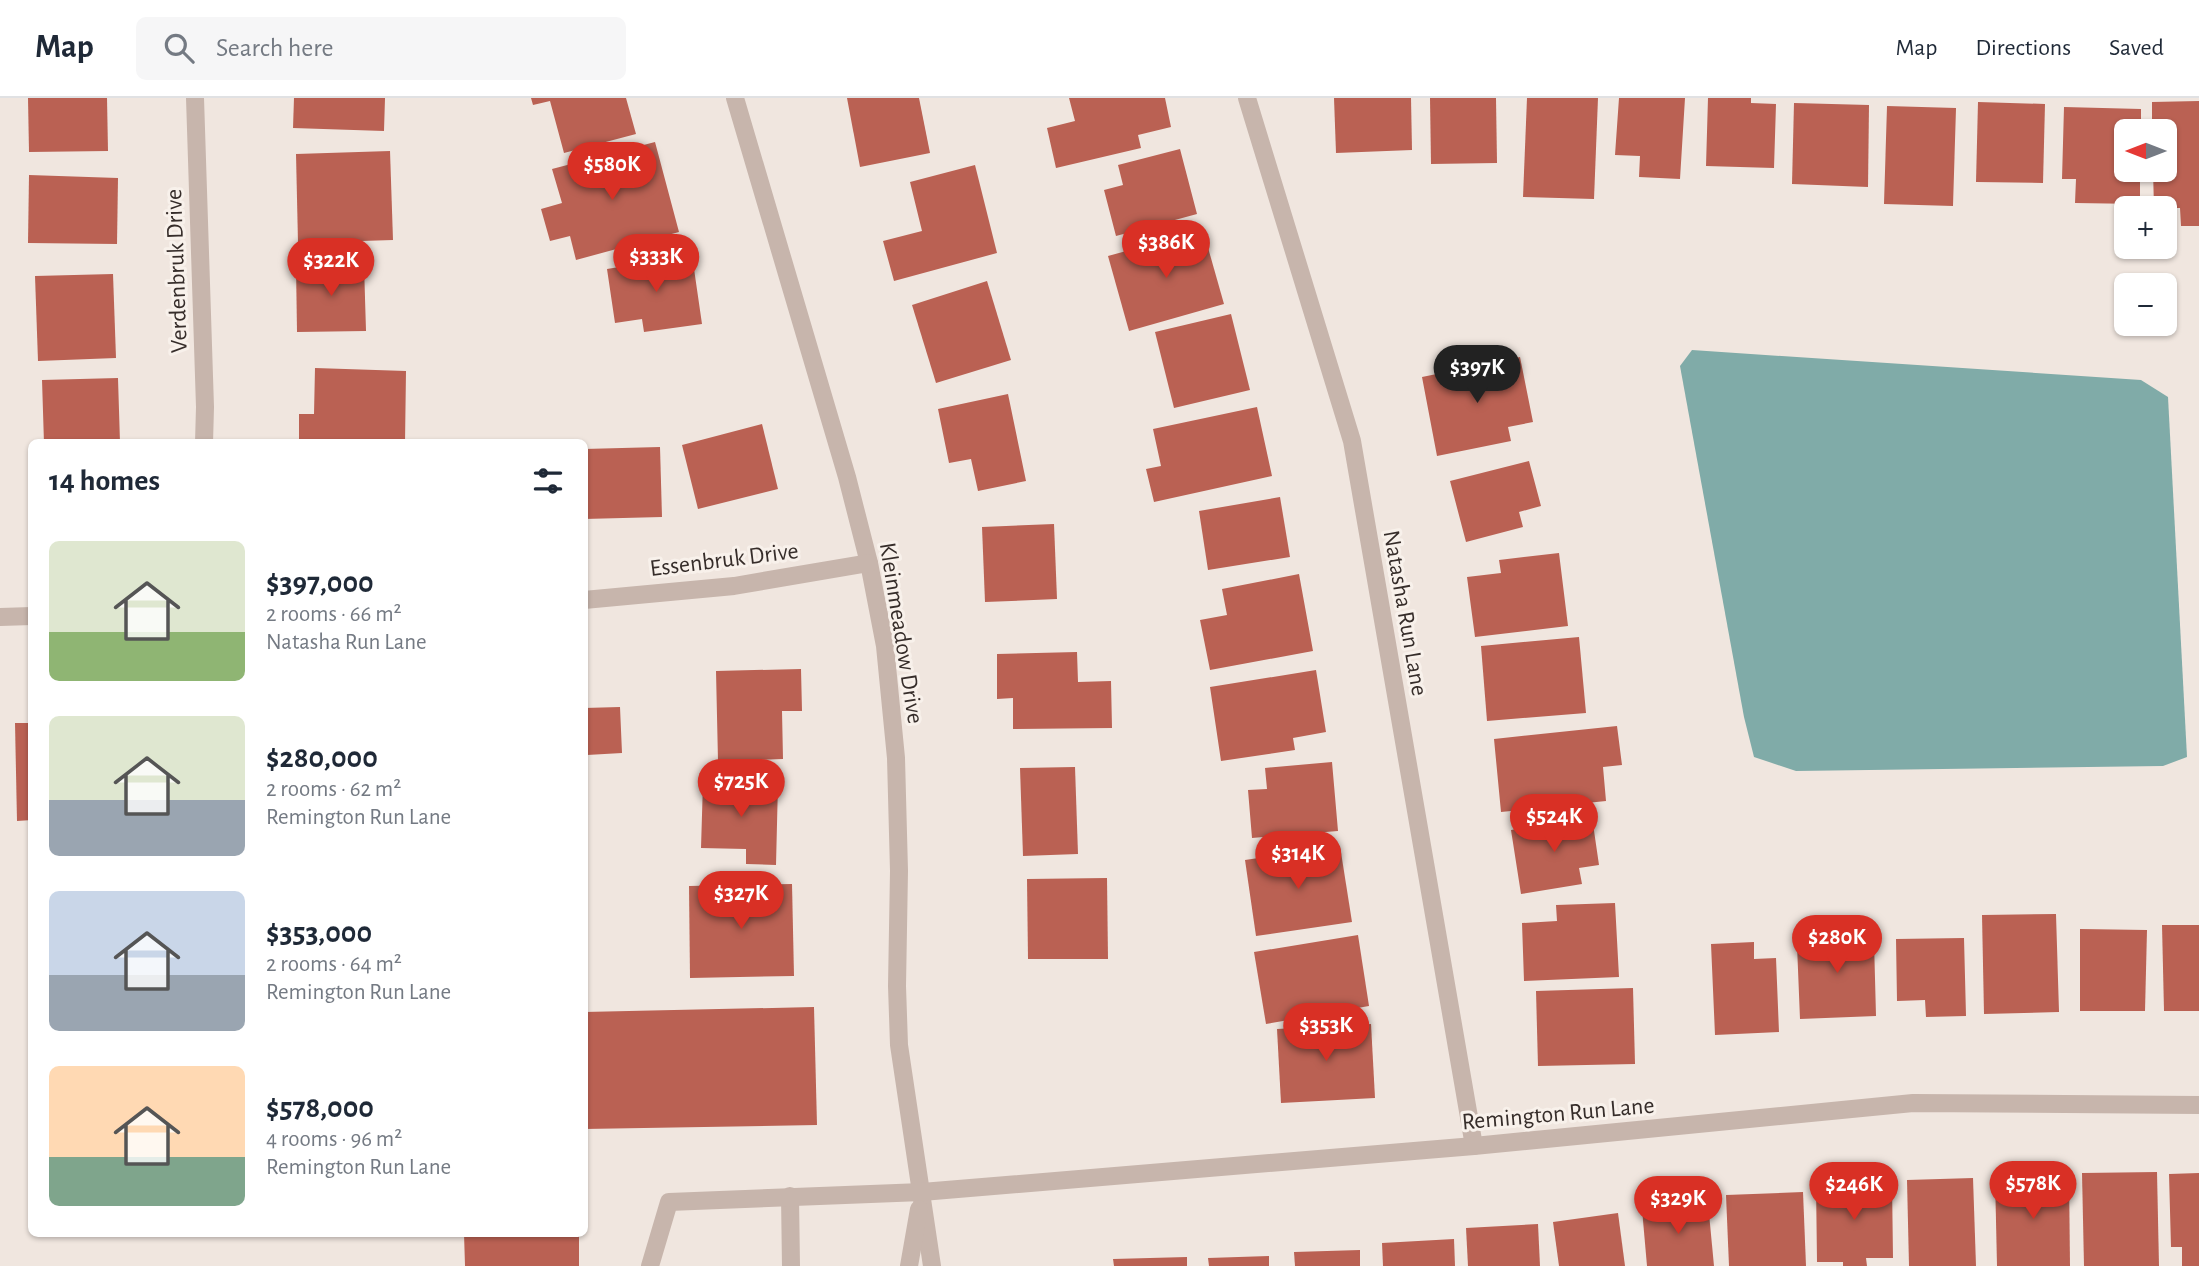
<!DOCTYPE html>
<meta charset="utf-8">
<style>
body{margin:0;font-family:"Alegreya Sans",sans-serif;background:#f6f6f7;color:#1f2937;height:100vh;display:flex;flex-direction:column;font-size:26px;white-space:nowrap}
*{box-sizing:border-box;margin:0}
p{font-size:23px;color:#747a83}
.icon{flex:none;width:38px;height:38px;fill:none;stroke:currentColor;stroke-width:2;stroke-linecap:round;stroke-linejoin:round}
.map{position:relative;flex:1;overflow:hidden}
.sheet{position:absolute;left:28px;top:341px;width:560px;height:798px;display:flex;flex-direction:column;background:#fff;border-radius:10px;box-shadow:0 2px 5px #0004}
.sheet>*{flex:none}
.needle{width:46px;rotate:270deg}
.fabs{position:absolute;left:2114px;top:21px;display:grid;gap:14px}
.fabs a{display:grid;place-items:center;width:63px;height:63px;border-radius:10px;background:#fff;box-shadow:0 2px 5px #0004;font-size:35px}
.price{position:absolute;translate:-50% -60px;padding:0 16px;border-radius:24px;background:#d93025;color:#fff;font-size:23px;line-height:46px;filter:drop-shadow(0 2px 4px #0008)}
.price::after{content:'';position:absolute;left:50%;top:42px;width:21px;height:16px;margin-left:-10px;background:inherit;clip-path:polygon(0 0,100% 0,50% 100%)}
.price.selected{background:#222;color:#fff}
ul{padding:0;list-style:none}
li{display:flex;align-items:center;gap:21px;height:175px;padding:0 21px}
li span{display:grid;place-items:center;flex:none;width:196px;height:140px;border-radius:10px;color:#555}
li>.icon{margin-inline-start:auto}
span .icon{width:84px;height:84px;fill:#fffc;stroke-width:1}
li b{font-size:30px}
h2{display:flex;justify-content:space-between;align-items:center;height:84px;padding:0 21px;font-size:30px}
header{display:flex;align-items:center;gap:42px;box-sizing:border-box;height:98px;padding:0 35px;background:#fff;border-bottom:2px solid #e0e1e3}
header strong{font-size:33px}
nav{display:flex;gap:38px;margin-inline-start:auto;font-size:24px}
.search{width:490px;height:63px;background:#f6f6f7;display:flex;align-items:center;gap:18px;box-sizing:border-box;padding:0 24px;border-radius:10px;color:#747a83;font-size:26px}
.map>svg:first-child{display:block}
.water{fill:#80aba8}
.building{fill:#ba6153}
.lines{fill:none;stroke-linecap:round;stroke-linejoin:round}
.minor{stroke:#c7b5ac;stroke-width:18}
.labels{text-anchor:middle;stroke-width:6;stroke-linejoin:round;paint-order:stroke}
.street-label{font-size:24px;fill:#362d2a;stroke:#f8f1eb}
</style>
<header>
<strong>Map</strong>
<div class="search"><svg class="icon" aria-label="search" viewBox="0 0 24 24"><circle cx="10" cy="10" r="6"/><path d="M15 15l6 6"/></svg>Search here</div>
<nav><a>Map</a><a>Directions</a><a>Saved</a></nav>
</header>
<div class="map">
<svg width="2199" height="1168" viewBox="0 0 2199 1168">
<rect width="100%" height="100%" fill="#f0e6df"/>
<polygon class="water" points="1692,252 2141,282 2168,299 2187,659 2163,668 1796,673 1754,659 1744,619 1680,268"/>
<g class="building">
<polygon points="28,0 107,0 108,53 29,54"/>
<polygon points="294,0 385,0 384,33 293,30"/>
<polygon points="531,0 626,0 636,36 564,55 550,3 533,7"/>
<polygon points="847,0 919,0 930,55 860,69"/>
<polygon points="1069,0 1165,0 1171,29 1138,37 1141,50 1056,70 1047,30 1075,23"/>
<polygon points="1334,0 1411,0 1412,52 1336,55"/>
<polygon points="1430,0 1496,0 1497,65 1431,66"/>
<polygon points="1527,0 1598,0 1594,101 1523,99"/>
<polygon points="1619,0 1685,0 1680,81 1639,79 1640,58 1615,57"/>
<polygon points="1708,0 1751,0 1751,5 1776,6 1774,70 1706,68"/>
<polygon points="2199,3 2199,128 2181,128 2180,110 2154,110 2153,72 2165,72 2165,33 2152,33 2152,4"/>
<polygon points="1978,4 2045,6 2043,85 1976,84"/>
<polygon points="1794,5 1869,7 1868,89 1792,86"/>
<polygon points="1887,8 1956,10 1953,108 1884,106"/>
<polygon points="2064,9 2141,11 2141,33 2126,33 2126,72 2140,72 2140,106 2075,105 2076,81 2062,81"/>
<polygon points="655,44 679,134 576,162 570,138 550,143 541,111 562,105 552,71"/>
<polygon points="1180,51 1197,116 1116,138 1104,92 1123,87 1118,67"/>
<polygon points="390,53 393,142 298,145 296,56"/>
<polygon points="975,67 997,155 894,183 883,143 922,133 910,84"/>
<polygon points="29,77 118,80 117,146 28,145"/>
<polygon points="1203,132 1224,206 1129,233 1108,158"/>
<polygon points="692,157 702,226 644,234 642,221 615,225 607,171"/>
<polygon points="296,167 364,167 366,233 297,234"/>
<polygon points="113,176 116,260 38,263 35,178"/>
<polygon points="987,183 1011,262 936,285 912,207"/>
<polygon points="1231,216 1250,292 1174,310 1155,234"/>
<polygon points="1520,259 1533,324 1508,329 1511,343 1437,358 1422,279"/>
<polygon points="315,270 406,273 405,345 299,345 299,316 314,316"/>
<polygon points="118,280 120,345 44,345 42,282"/>
<polygon points="1008,296 1026,383 978,393 971,361 949,365 938,311"/>
<polygon points="1257,309 1272,378 1154,404 1146,371 1161,368 1153,331"/>
<polygon points="762,326 778,391 698,411 682,347"/>
<polygon points="660,349 662,419 584,421 584,351"/>
<polygon points="1529,363 1541,408 1519,414 1523,429 1466,444 1450,383"/>
<polygon points="1280,399 1290,459 1208,472 1199,413"/>
<polygon points="1054,426 1057,501 985,504 982,429"/>
<polygon points="1559,455 1568,528 1475,539 1467,479 1501,475 1499,462"/>
<polygon points="1299,476 1313,553 1210,572 1200,522 1227,517 1222,491"/>
<polygon points="1579,539 1586,615 1487,623 1481,548"/>
<polygon points="1077,554 1078,584 1111,583 1112,630 1013,631 1013,600 997,601 997,556"/>
<polygon points="801,571 802,613 782,613 783,661 718,663 716,573"/>
<polygon points="1316,572 1326,634 1293,640 1295,652 1221,663 1210,589"/>
<polygon points="620,609 622,655 587,657 588,675 584,675 584,610"/>
<polygon points="15,625 32,625 32,722 17,723"/>
<polygon points="1617,628 1622,667 1603,669 1606,703 1501,714 1494,641"/>
<polygon points="1332,664 1338,733 1252,740 1248,692 1267,691 1265,670"/>
<polygon points="1075,669 1078,756 1023,758 1020,670"/>
<polygon points="703,684 778,685 776,767 746,766 746,751 701,750"/>
<polygon points="1592,719 1599,767 1579,770 1582,786 1521,796 1511,732"/>
<polygon points="1340,748 1352,824 1256,838 1245,762"/>
<polygon points="1107,780 1108,861 1028,861 1027,781"/>
<polygon points="792,786 794,878 690,880 689,788"/>
<polygon points="1615,805 1619,879 1524,883 1522,825 1557,823 1556,807"/>
<polygon points="2056,816 2059,914 1984,916 1982,817"/>
<polygon points="1851,824 1852,844 1874,843 1876,918 1800,921 1797,847 1819,846 1819,826"/>
<polygon points="2162,827 2199,827 2199,913 2164,913"/>
<polygon points="2080,831 2147,832 2145,913 2080,913"/>
<polygon points="1358,837 1369,908 1266,926 1254,854"/>
<polygon points="1964,840 1966,918 1926,919 1925,902 1897,903 1896,841"/>
<polygon points="1754,844 1754,861 1776,860 1779,934 1715,937 1711,846"/>
<polygon points="1633,890 1635,966 1538,968 1536,893"/>
<polygon points="814,909 817,1027 584,1031 584,914"/>
<polygon points="1371,926 1375,1000 1281,1005 1277,931"/>
<polygon points="2157,1074 2159,1168 2084,1168 2082,1075"/>
<polygon points="2199,1075 2199,1168 2182,1168 2182,1149 2171,1149 2169,1076"/>
<polygon points="2069,1077 2070,1168 1997,1168 1995,1078"/>
<polygon points="1973,1080 1976,1168 1909,1168 1907,1082"/>
<polygon points="1892,1084 1893,1160 1866,1160 1867,1168 1843,1168 1843,1164 1817,1164 1816,1085"/>
<polygon points="1803,1094 1806,1168 1729,1168 1726,1097"/>
<polygon points="1708,1105 1714,1168 1647,1168 1642,1111"/>
<polygon points="1618,1115 1625,1168 1559,1168 1553,1124"/>
<polygon points="1538,1126 1540,1168 1468,1168 1466,1130"/>
<polygon points="464,1136 579,1136 579,1168 465,1168"/>
<polygon points="1454,1141 1455,1168 1383,1168 1382,1145"/>
<polygon points="1360,1152 1360,1168 1295,1168 1294,1154"/>
<polygon points="1269,1158 1269,1168 1209,1168 1208,1160"/>
<polygon points="1187,1159 1187,1168 1114,1168 1113,1161"/>
</g>
<g class="lines">
<g class="minor">
<polyline points="195,0 205,309 204,345"/>
<polyline points="735,0 847,379 869,465 885,548 896,660 899,773 897,888 899,947 932,1168"/>
<polyline points="1247,0 1352,343 1474,1048"/>
<polyline points="584,502 734,488 869,465"/>
<polyline points="0,519 32,518"/>
<polyline points="790,1098 791,1168"/>
<polyline points="650,1168 669,1104 922,1094 1474,1048 1913,1005 2199,1007"/>
<polyline points="909,1168 919,1111"/>
</g>
</g>
<g class="labels">
<g class="street-label">
<text transform="translate(176 173) rotate(-92)" y="8">Verdenbruk Drive</text>
<text transform="translate(724 461) rotate(-7)" y="8">Essenbruk Drive</text>
<text transform="translate(1406 515) rotate(80)" y="8">Natasha Run Lane</text>
<text transform="translate(902 535) rotate(81)" y="8">Kleinmeadow Drive</text>
<text transform="translate(1558 1015) rotate(-5)" y="8">Remington Run Lane</text>
</g>
</g>
</svg>
<div class="fabs">
<a><svg class="needle" viewBox="-14 -14 28 28"><path d="M0-13l5 13h-10z" fill="#e53935"/><path d="M0 13l5-13h-10z" fill="#747a83"/></svg></a>
<a>+</a>
<a>−</a>
</div>
<b class="price" style="left:612px;top:104px">$580K</b>
<b class="price" style="left:1166px;top:182px">$386K</b>
<b class="price" style="left:656px;top:196px">$333K</b>
<b class="price" style="left:331px;top:200px">$322K</b>
<b class="price selected" style="left:1477px;top:307px">$397K</b>
<b class="price" style="left:741px;top:721px">$725K</b>
<b class="price" style="left:1554px;top:756px">$524K</b>
<b class="price" style="left:1298px;top:793px">$314K</b>
<b class="price" style="left:741px;top:833px">$327K</b>
<b class="price" style="left:1837px;top:877px">$280K</b>
<b class="price" style="left:1326px;top:965px">$353K</b>
<b class="price" style="left:2033px;top:1123px">$578K</b>
<b class="price" style="left:1854px;top:1124px">$246K</b>
<b class="price" style="left:1678px;top:1138px">$329K</b>
<section class="sheet">
<h2>14 homes<svg class="icon" aria-label="filters" viewBox="0 0 24 24"><path d="M4 7h16M4 17h16"/><circle cx="9" cy="7" r="2"/><circle cx="15" cy="17" r="2"/></svg></h2>
<ul>
<li><span style="background:linear-gradient(#dfe7d0 65%,#8fb573 0)"><svg class="icon" aria-label="home" viewBox="0 0 24 24"><path d="M3 11l9-7 9 7M6 9v11h12V9"/></svg></span><div><b>$397,000</b><p>2 rooms · 66 m²</p><p>Natasha Run Lane</p></div></li>
<li><span style="background:linear-gradient(#dfe7d0 60%,#9aa5b1 0)"><svg class="icon" aria-label="home" viewBox="0 0 24 24"><path d="M3 11l9-7 9 7M6 9v11h12V9"/></svg></span><div><b>$280,000</b><p>2 rooms · 62 m²</p><p>Remington Run Lane</p></div></li>
<li><span style="background:linear-gradient(#c9d6e8 60%,#9aa5b1 0)"><svg class="icon" aria-label="home" viewBox="0 0 24 24"><path d="M3 11l9-7 9 7M6 9v11h12V9"/></svg></span><div><b>$353,000</b><p>2 rooms · 64 m²</p><p>Remington Run Lane</p></div></li>
<li><span style="background:linear-gradient(#ffd9b3 65%,#7fa58c 0)"><svg class="icon" aria-label="home" viewBox="0 0 24 24"><path d="M3 11l9-7 9 7M6 9v11h12V9"/></svg></span><div><b>$578,000</b><p>4 rooms · 96 m²</p><p>Remington Run Lane</p></div></li>
</ul>
</section>
</div>
